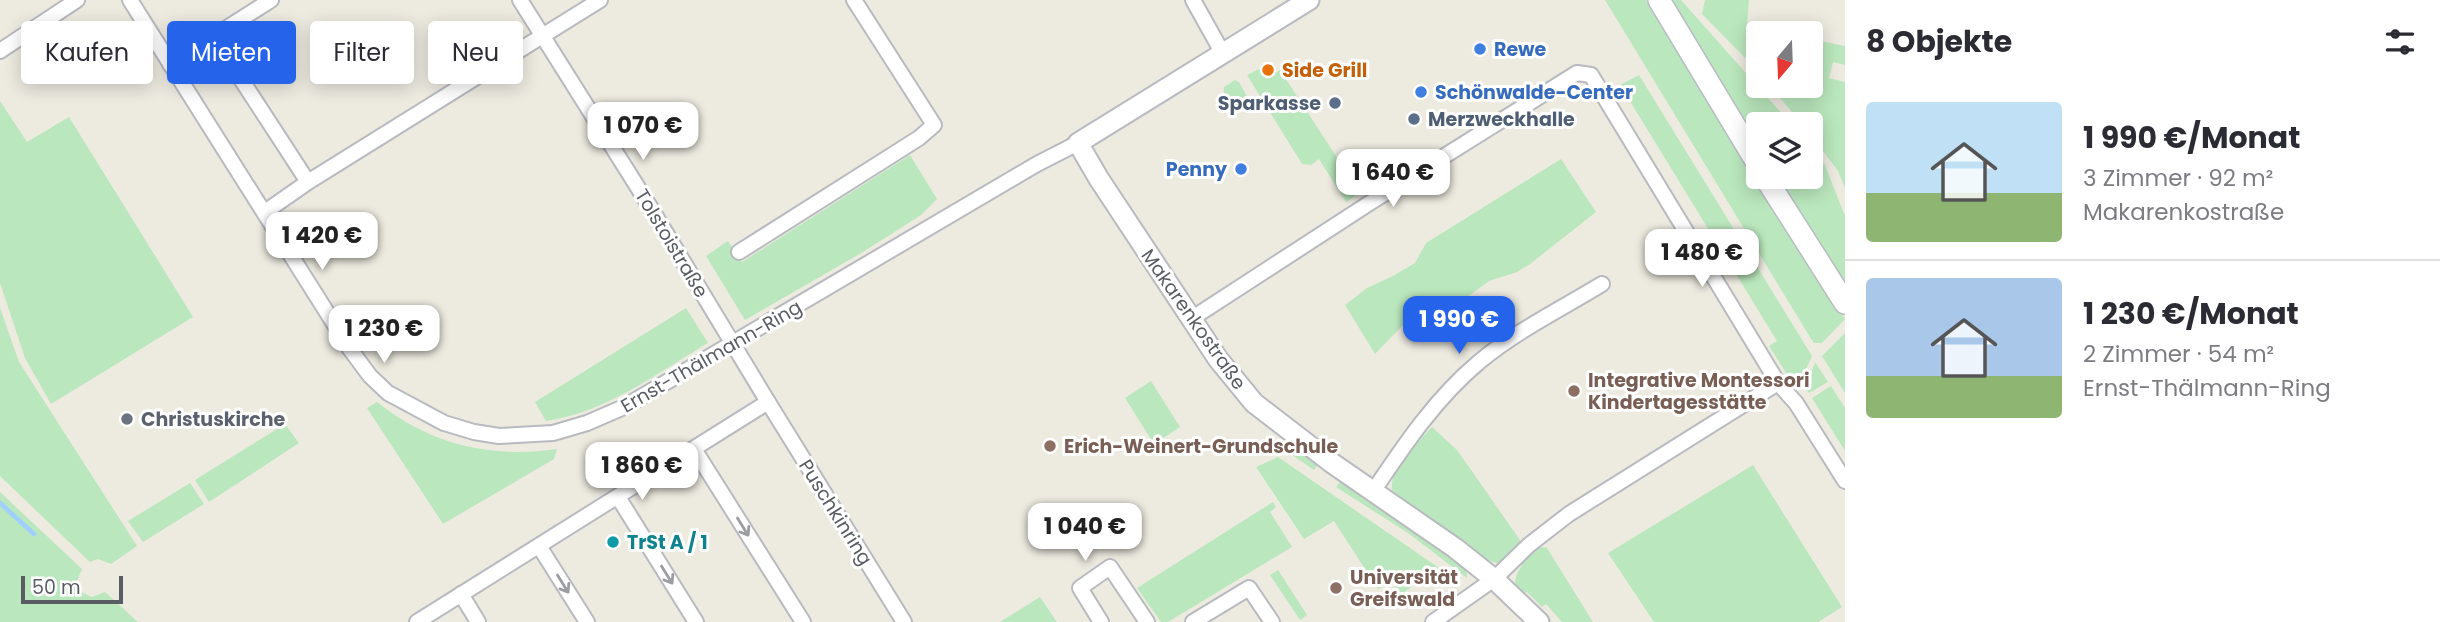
<!DOCTYPE html>
<html lang="de">
<meta charset="utf-8">
<style>
body{margin:0;font-family:Poppins,sans-serif;background:#f7f7f7;color:#2b2b33;height:100vh;display:flex;flex-direction:column;font-size:26px;white-space:nowrap}
*{box-sizing:border-box;margin:0}
p{font-size:23px;color:#7c7c81}
.icon{flex:none;width:38px;height:38px;fill:none;stroke:currentColor;stroke-width:2;stroke-linecap:round;stroke-linejoin:round}
.map{position:relative;flex:1;overflow:hidden}
.details{display:flex;flex-direction:column;background:#fff;width:595px}
.details>*{flex:none}
.banner{position:absolute;left:21px;top:21px;width:665px;height:63px;display:flex;gap:14px}
.needle{width:46px;rotate:199deg}
.tools{position:absolute;left:1746px;top:21px;display:grid;gap:14px}
.tools a{display:grid;place-items:center;width:77px;height:77px;border-radius:7px;background:#fff;box-shadow:0 4px 18px #0003;font-size:35px}
.scale{position:absolute;left:21px;bottom:18px;width:102px;box-sizing:border-box;padding-left:7px;border:4px solid #595c62;border-top:0;font-size:19px;line-height:24px;white-space:nowrap;color:#595c62;-webkit-text-stroke:5px #fff;paint-order:stroke}
.price{position:absolute;translate:-50% -60px;padding:0 16px;border-radius:14px;background:#fff;color:#222;font-size:23px;line-height:46px;filter:drop-shadow(0 2px 4px #0008)}
.price::after{content:'';position:absolute;left:50%;top:42px;width:21px;height:16px;margin-left:-10px;background:inherit;clip-path:polygon(0 0,100% 0,50% 100%)}
.price.on{background:#2563eb;color:#fff}
ul{padding:0;list-style:none}
li{display:flex;align-items:center;gap:21px;height:175px;padding:0 21px}
li+li{border-top:2px solid #e1e1e2}
li span{display:grid;place-items:center;flex:none;width:196px;height:140px;border-radius:7px;color:#555}
li>.icon{margin-inline-start:auto}
span .icon{width:84px;height:84px;fill:#fffc;stroke-width:1}
li b{font-size:30px}
h2{display:flex;justify-content:space-between;align-items:center;height:84px;padding:0 21px;font-size:30px}
.chip{padding:0 24px;border-radius:7px;background:#fff;box-shadow:0 4px 18px #0003;font-size:24px;line-height:63px}
.chip.on{background:#2563eb;color:#fff}
main{display:flex;flex:1;min-height:0}
.map>svg:first-child{display:block}
.green{fill:#bae7bd}
.lines{fill:none;stroke-linecap:round;stroke-linejoin:round}
.stream{stroke:#9ecfff;stroke-width:4.5}
.minor-casing{stroke:#b8bac0;stroke-width:18}
.tertiary-casing{stroke:#b8bac0;stroke-width:23}
.secondary-casing{stroke:#b9bcc3;stroke-width:24}
.minor{stroke:#fff;stroke-width:14}
.tertiary{stroke:#fff;stroke-width:19}
.secondary{stroke:#fff;stroke-width:21}
.oneway{stroke:#9b9da1}
.shop-dot{fill:#3f7fe0;stroke:#fff;stroke-width:2.5}
.food-dot{fill:#e8710a;stroke:#fff;stroke-width:2.5}
.service-dot{fill:#5c6f8a;stroke:#fff;stroke-width:2.5}
.education-dot{fill:#8d6e63;stroke:#fff;stroke-width:2.5}
.worship-dot{fill:#6b7280;stroke:#fff;stroke-width:2.5}
.culture-dot{fill:#0f9aa8;stroke:#fff;stroke-width:2.5}
.labels{text-anchor:middle;stroke-width:6;stroke-linejoin:round;paint-order:stroke}
.shop-label{font-size:19px;font-weight:bold;fill:#366cbe;stroke:#fff;text-anchor:start}
.food-label{font-size:19px;font-weight:bold;fill:#c56008;stroke:#fff;text-anchor:start}
.service-label{font-size:19px;font-weight:bold;fill:#4e5e75;stroke:#fff;text-anchor:end}
.street-label{font-size:19px;fill:#595c62;stroke:#fff}
.education-label{font-size:19px;font-weight:bold;fill:#785e54;stroke:#fff;text-anchor:start}
.worship-label{font-size:19px;font-weight:bold;fill:#5b616d;stroke:#fff;text-anchor:start}
.culture-label{font-size:19px;font-weight:bold;fill:#0d838f;stroke:#fff;text-anchor:start}
</style>
<main>
<div class="map">
<svg width="1845" height="622" viewBox="0 0 1845 622">
<rect width="100%" height="100%" fill="#edebe0"/>
<g class="green">
<polygon points="1605,0 1646,0 1845,319 1822,343 1814,343 1810,337"/>
<polygon points="1670,0 1681,0 1791,124 1759,124 1759,154 1693,36"/>
<polygon points="1705,0 1749,0 1747,25 1784,33 1759,33 1759,72 1702,14"/>
<polygon points="1811,39 1845,46 1845,65 1833,62 1829,78 1845,82 1845,188 1838,171 1811,135 1811,124 1802,124 1770,86 1811,86"/>
<polygon points="1259,69 1266,79 1280,70 1360,193 1346,202 1319,159 1311,165 1302,164 1247,75"/>
<polygon points="1639,75 1812,356 1799,385 1795,387 1769,346 1777,341 1620,85"/>
<polygon points="1235,80 1239,82 1250,102 1233,111 1224,97 1224,87"/>
<polygon points="0,101 27,142 69,117 193,317 51,404 25,358 0,283"/>
<polygon points="1811,149 1825,165 1845,216 1845,291 1773,177 1811,177"/>
<polygon points="910,155 937,199 921,215 863,252 745,320 706,256 728,241 742,262"/>
<polygon points="1561,159 1596,212 1530,264 1517,272 1489,281 1436,320 1423,327 1402,326 1375,354 1345,305 1367,288 1393,276 1415,263 1426,243"/>
<polygon points="0,308 19,362 137,546 111,564 98,559 90,562 0,476"/>
<path d="M686,308L708,343C659,372 605,413 546,421L535,402Z"/>
<polygon points="1845,333 1845,393 1822,356"/>
<polygon points="1815,362 1828,382 1809,393 1806,389"/>
<polygon points="1151,381 1180,427 1154,444 1125,398"/>
<polygon points="1831,386 1845,408 1845,451 1812,398"/>
<path d="M377,402C429,444 491,459 557,449L554,459L443,524L367,408Z"/>
<polygon points="285,424 299,443 209,502 195,480"/>
<path d="M1432,427L1457,450L1520,540V549L1500,564L1480,558L1392,490C1390,465 1416,445 1432,427Z"/>
<polygon points="1287,439 1319,463 1314,470 1278,445"/>
<polygon points="1278,457 1439,568 1400,595 1392,582 1378,589 1334,521 1304,539 1256,467"/>
<polygon points="1753,465 1842,607 1818,622 1654,622 1608,553"/>
<polygon points="1343,478 1466,566 1467,578 1408,533 1336,487"/>
<polygon points="190,483 204,504 143,542 128,521"/>
<polygon points="0,492 82,569 77,581 81,592 92,597 105,592 138,622 0,622"/>
<polygon points="1273,502 1276,507 1270,512 1292,547 1168,622 1161,622 1137,588"/>
<path d="M1543,547L1547,548L1593,622H1562L1546,604L1542,607L1527,592L1521,596L1515,582C1517,569 1530,550 1543,547Z"/>
<polygon points="1278,570 1307,615 1300,620 1270,575"/>
<polygon points="1040,597 1057,622 1000,622"/>
</g>
<g class="lines">
<polyline class="stream" points="0,503 34,534"/>
<defs>
<g id="minor">
<polyline points="130,0 350,349 370,376 388,393 444,423 474,432 499,436 553,433 587,423 624,407 1037,164 1078,143"/>
<polyline points="1193,0 1222,52"/>
<polyline points="213,36 308,182"/>
<polyline points="0,51 77,0"/>
<polyline points="170,64 271,0"/>
<polyline points="265,212 308,182 600,0"/>
<polyline points="739,252 919,138 934,125 854,0"/>
<polyline points="1191,319 1368,204 1577,73 1591,75 1778,383 1796,403 1845,481"/>
<polyline points="768,402 904,622"/>
<polyline points="694,449 803,622"/>
<path d="M1374,490C1405,444 1436,398 1479,362C1516,331 1561,309 1602,284"/>
<polyline points="618,497 696,622"/>
<polyline points="539,546 587,622"/>
<polyline points="461,594 478,622"/>
<polyline points="417,622 768,402 652,210 520,0"/>
<polyline points="1101,622 1080,588 1110,567 1147,622"/>
<polyline points="1193,622 1249,588 1272,622"/>
<polyline points="1433,622 1494,579 1529,545 1569,514 1778,383"/>
</g>
<polyline id="tertiary" points="1309,0 1078,143 1099,179 1218,359 1254,403 1332,463 1455,548 1494,579 1539,622"/>
<g id="secondary">
<polyline points="1659,0 1759,166"/>
<polyline points="1765,177 1845,303"/>
</g>
</defs>
<use href="#minor" class="minor-casing"/>
<use href="#tertiary" class="tertiary-casing"/>
<use href="#secondary" class="secondary-casing"/>
<use href="#minor" class="minor"/>
<use href="#tertiary" class="tertiary"/>
<use href="#secondary" class="secondary"/>
</g>
<defs><path id="oneway-shaft" d="M-6 0H5M1.5-3L5.5 0L1.5 3" fill="none" stroke-width="1.6" stroke-linecap="round" stroke-linejoin="round" transform="scale(1.75)"/></defs>
<g class="oneway">
<use href="#oneway-shaft" transform="translate(743 527) rotate(58)"/>
<use href="#oneway-shaft" transform="translate(667 575) rotate(58)"/>
<use href="#oneway-shaft" transform="translate(563 584) rotate(58)"/>
</g>
<g class="shop-dot">
<circle cx="1480" cy="49" r="7"/>
<circle cx="1421" cy="92" r="7"/>
<circle cx="1241" cy="169" r="7"/>
</g>
<circle class="food-dot" cx="1268" cy="70" r="7"/>
<g class="service-dot">
<circle cx="1335" cy="103" r="7"/>
<circle cx="1414" cy="119" r="7"/>
</g>
<g class="education-dot">
<circle cx="1574" cy="391" r="7"/>
<circle cx="1050" cy="446" r="7"/>
<circle cx="1336" cy="588" r="7"/>
</g>
<circle class="worship-dot" cx="127" cy="419" r="7"/>
<circle class="culture-dot" cx="613" cy="542" r="7"/>
<g class="labels">
<g class="shop-label">
<text x="1494" y="56">Rewe</text>
<text x="1435" y="99">Schönwalde-Center</text>
<text x="1227" y="176" text-anchor="end">Penny</text>
</g>
<g class="food-label">
<text x="1282" y="77">Side Grill</text>
</g>
<g class="service-label">
<text x="1321" y="110">Sparkasse</text>
<text x="1428" y="126" text-anchor="start">Merzweckhalle</text>
</g>
<g class="street-label">
<text transform="translate(672 243) rotate(59)" y="7">Tolstoistraße</text>
<text transform="translate(1194 319) rotate(55)" y="7">Makarenkostraße</text>
<text transform="translate(711 356) rotate(-30)" y="7">Ernst-Thälmann-Ring</text>
<text transform="translate(836 512) rotate(58)" y="7">Puschkinring</text>
</g>
<g class="education-label">
<text x="1588" y="387">Integrative Montessori<tspan x="1588" dy="22">Kindertagesstätte</tspan></text>
<text x="1064" y="453">Erich-Weinert-Grundschule</text>
<text x="1350" y="584">Universität<tspan x="1350" dy="22">Greifswald</tspan></text>
</g>
<g class="worship-label">
<text x="141" y="426">Christuskirche</text>
</g>
<g class="culture-label">
<text x="627" y="549">TrSt A / 1</text>
</g>
</g>
</svg>
<div class="tools">
<a><svg class="needle" viewBox="-14 -14 28 28"><path d="M0-13l5 13h-10z" fill="#e53935"/><path d="M0 13l5-13h-10z" fill="#7c7c81"/></svg></a>
<a><svg class="icon" aria-label="layers" viewBox="0 0 24 24"><path d="M12 4l9 5-9 5-9-5zM3 14l9 5 9-5"/></svg></a>
</div>
<div class="scale">50 m</div>
<b class="price" style="left:643px;top:162px">1 070 €</b>
<b class="price" style="left:1393px;top:209px">1 640 €</b>
<b class="price" style="left:322px;top:272px">1 420 €</b>
<b class="price" style="left:1702px;top:289px">1 480 €</b>
<b class="price on" style="left:1459px;top:356px">1 990 €</b>
<b class="price" style="left:384px;top:365px">1 230 €</b>
<b class="price" style="left:642px;top:502px">1 860 €</b>
<b class="price" style="left:1085px;top:563px">1 040 €</b>
<div class="banner">
<a class="chip">Kaufen</a>
<a class="chip on">Mieten</a>
<a class="chip">Filter</a>
<a class="chip">Neu</a>
</div>
</div>
<section class="details">
<h2>8 Objekte<svg class="icon" aria-label="filters" viewBox="0 0 24 24"><path d="M4 7h16M4 17h16"/><circle cx="9" cy="7" r="2"/><circle cx="15" cy="17" r="2"/></svg></h2>
<ul>
<li><span style="background:linear-gradient(#bfe0f5 65%,#8fb573 0)"><svg class="icon" aria-label="home" viewBox="0 0 24 24"><path d="M3 11l9-7 9 7M6 9v11h12V9"/></svg></span><div><b>1 990 €/Monat</b><p>3 Zimmer · 92 m²</p><p>Makarenkostraße</p></div></li>
<li><span style="background:linear-gradient(#a9c7e8 70%,#8fb573 0)"><svg class="icon" aria-label="home" viewBox="0 0 24 24"><path d="M3 11l9-7 9 7M6 9v11h12V9"/></svg></span><div><b>1 230 €/Monat</b><p>2 Zimmer · 54 m²</p><p>Ernst-Thälmann-Ring</p></div></li>
</ul>
</section>
</main>
